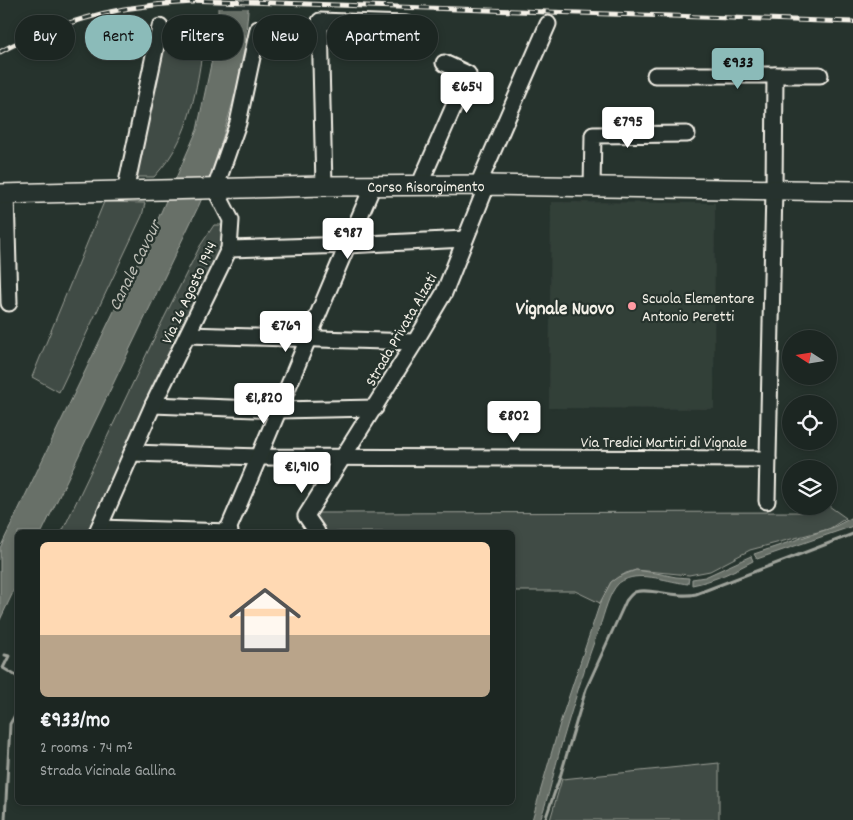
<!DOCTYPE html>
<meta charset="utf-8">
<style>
body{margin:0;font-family:Dekko,sans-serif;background:#252e2a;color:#f1f3f6;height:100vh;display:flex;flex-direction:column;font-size:19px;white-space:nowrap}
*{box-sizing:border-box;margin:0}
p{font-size:16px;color:#a0a5a5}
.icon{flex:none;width:28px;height:28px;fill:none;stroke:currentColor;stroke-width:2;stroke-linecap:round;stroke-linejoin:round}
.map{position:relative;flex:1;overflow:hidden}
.drawer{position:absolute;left:15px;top:530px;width:500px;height:275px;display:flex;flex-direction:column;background:#1c2622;border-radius:8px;box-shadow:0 2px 8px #0003,0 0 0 1px #3a4340}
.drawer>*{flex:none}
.top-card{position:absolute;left:15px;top:15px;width:500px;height:45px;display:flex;gap:10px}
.needle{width:32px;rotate:282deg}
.buttons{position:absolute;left:782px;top:330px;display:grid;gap:10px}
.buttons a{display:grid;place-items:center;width:55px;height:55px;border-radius:50%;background:#1c2622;box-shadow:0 2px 8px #0003,0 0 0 1px #3a4340;font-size:25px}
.price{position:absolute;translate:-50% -42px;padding:0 11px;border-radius:5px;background:#fff;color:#222;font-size:16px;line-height:32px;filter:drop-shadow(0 1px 2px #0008)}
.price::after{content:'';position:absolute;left:50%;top:30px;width:15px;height:11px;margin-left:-8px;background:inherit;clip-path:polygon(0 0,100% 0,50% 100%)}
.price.selected{background:#8bbbb9;color:#111}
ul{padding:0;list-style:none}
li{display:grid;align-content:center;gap:10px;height:265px;padding:0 25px}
li span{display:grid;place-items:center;height:155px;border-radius:8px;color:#555}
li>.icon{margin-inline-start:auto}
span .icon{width:90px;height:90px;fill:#fffc;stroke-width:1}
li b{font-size:21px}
.chip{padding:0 18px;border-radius:22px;background:#1c2622;box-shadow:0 2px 8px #0003,0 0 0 1px #3a4340;font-size:18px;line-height:45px}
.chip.selected{background:#8bbbb9;color:#111}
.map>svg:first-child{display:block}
.built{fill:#333f39}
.green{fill:#414b45;stroke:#9a9e96}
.water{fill:#676f68;stroke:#9fa39b}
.pier{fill:#26332d}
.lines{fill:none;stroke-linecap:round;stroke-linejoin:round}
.stream{stroke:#9fa39b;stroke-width:3}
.minor-casing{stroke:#f4f1e8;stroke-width:19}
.major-casing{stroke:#f4f1e8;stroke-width:22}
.minor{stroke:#26332d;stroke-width:15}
.major{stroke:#26332d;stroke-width:19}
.rail-casing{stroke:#f4f1e8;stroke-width:5}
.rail{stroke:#26332d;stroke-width:3;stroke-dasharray:9;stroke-linecap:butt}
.poi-dot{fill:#ff9aa2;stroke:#26332d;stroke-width:2}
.labels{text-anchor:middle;stroke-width:4.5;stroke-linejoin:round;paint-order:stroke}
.street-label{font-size:16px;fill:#f4f1e8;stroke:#26332d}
.poi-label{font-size:16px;fill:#f4f1e8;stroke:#26332d;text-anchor:start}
.water-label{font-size:18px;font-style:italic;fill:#bcbdb5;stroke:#26332d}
.quarter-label{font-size:19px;font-weight:bold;fill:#f4f1e8;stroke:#26332d}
</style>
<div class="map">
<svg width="853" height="820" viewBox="0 0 853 820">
<rect width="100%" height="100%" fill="#26332d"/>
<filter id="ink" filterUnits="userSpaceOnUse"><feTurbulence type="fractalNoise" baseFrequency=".02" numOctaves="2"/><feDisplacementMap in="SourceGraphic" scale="10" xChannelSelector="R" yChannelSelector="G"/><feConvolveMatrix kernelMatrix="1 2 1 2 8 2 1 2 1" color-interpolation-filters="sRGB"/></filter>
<g filter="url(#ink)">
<polygon class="built" points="551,202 715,203 714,409 549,408"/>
<g class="green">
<path d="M203,46C198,81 192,121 173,152C168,161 161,169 154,177H134L163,47Z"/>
<polygon points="104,202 145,203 142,216 59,392 32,377"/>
<polygon points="214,225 224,225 226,237 93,532 62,532 159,328 200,246"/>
<polygon points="821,506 829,506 846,518 829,529 750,550 710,571 689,575 636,570 626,573 611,582 600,603 575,591 513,591 512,532 324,532 315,513 811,512"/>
<polygon points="719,763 719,820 550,820 562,779"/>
</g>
<g class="water">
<polygon points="218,0 249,0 243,66 212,175 199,205 42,532 18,532 17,584 0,620 0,548 154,228 197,130 218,31"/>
<polygon points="853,517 853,526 757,559 754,554 834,527"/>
<path d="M751,556L753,561C734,571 714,581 692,585V579L705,577Z"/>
<path d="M636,570L656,573L676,577L689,578L688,584C669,582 642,571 624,580C622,581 620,582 618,584C609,593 604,614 600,626C585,665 573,706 561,746C554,771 549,796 540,820H532L561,720L600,603L611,582L618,577Z"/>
</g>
<polygon class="pier" points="215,0 252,0 251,8 215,8"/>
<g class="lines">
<g class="stream">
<polyline points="5,655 9,656 3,668 18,677"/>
<polyline points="5,820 10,724 18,710"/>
<path d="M545,820L560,777L586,689L626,601C629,597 631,594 635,592C650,587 677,599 696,594L853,534"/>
</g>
<defs>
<g id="minor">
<polyline points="655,75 820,75"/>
<polyline points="478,185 548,24"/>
<polyline points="324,186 320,21 406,24"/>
<polyline points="419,186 468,74 444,63"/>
<polyline points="592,187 593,135 687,134"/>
<polyline points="125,192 160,27"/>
<polyline points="6,194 9,303"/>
<polyline points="229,249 347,245 465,239"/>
<polyline points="188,335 415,342"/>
<polyline points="153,405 279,410 375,408"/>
<polyline points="132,453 260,457 768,459"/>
<polyline points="767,501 774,190 775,75"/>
<polyline points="99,528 230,532"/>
<polyline points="97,532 153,405 229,249 231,220 215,189 238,123 258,29"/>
<path d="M227,532C277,417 322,301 373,186"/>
<polyline points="317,532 306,516 415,342 444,293 487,185"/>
</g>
<g id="major">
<path id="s1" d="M0,194L324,186L487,185L853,191"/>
</g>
</defs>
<use href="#minor" class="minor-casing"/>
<use href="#major" class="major-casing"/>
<use href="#minor" class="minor"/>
<use href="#major" class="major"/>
<defs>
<g id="rail">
<polyline points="186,0 853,22"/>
<path d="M0,52C32,34 66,23 101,14C111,12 121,9 131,8C152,5 173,3 193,2"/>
</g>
</defs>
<use href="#rail" class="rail-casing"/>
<use href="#rail" class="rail"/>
</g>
</g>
<circle class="poi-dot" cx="632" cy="306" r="5"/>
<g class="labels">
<g class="street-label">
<text dy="6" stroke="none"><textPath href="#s1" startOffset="426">Corso Risorgimento</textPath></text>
<text transform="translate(188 292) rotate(-65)" y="6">Via 26 Agosto 1944</text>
<text transform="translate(400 329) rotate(-60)" y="6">Strada Privata Alzati</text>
<text x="664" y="447">Via Tredici Martiri di Vignale</text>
</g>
<g class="poi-label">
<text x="642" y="303">Scuola Elementare<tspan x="642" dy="18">Antonio Peretti</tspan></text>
</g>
<g class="water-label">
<text transform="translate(134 265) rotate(-64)" y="6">Canale Cavour</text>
</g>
<g class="quarter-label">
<text x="565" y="314">Vignale Nuovo</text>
</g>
</g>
</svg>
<div class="buttons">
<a><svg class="needle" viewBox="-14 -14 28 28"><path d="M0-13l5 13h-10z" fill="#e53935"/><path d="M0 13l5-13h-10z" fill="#a0a5a5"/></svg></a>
<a><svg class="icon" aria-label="locate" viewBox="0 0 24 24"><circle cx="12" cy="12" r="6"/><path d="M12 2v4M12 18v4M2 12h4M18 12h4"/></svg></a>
<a><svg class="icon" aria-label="layers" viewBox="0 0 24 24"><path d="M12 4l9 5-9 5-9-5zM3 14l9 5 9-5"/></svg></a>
</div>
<b class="price selected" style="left:738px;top:90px">€933</b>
<b class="price" style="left:467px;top:114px">€654</b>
<b class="price" style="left:628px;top:149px">€795</b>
<b class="price" style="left:348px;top:260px">€987</b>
<b class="price" style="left:286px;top:353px">€769</b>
<b class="price" style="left:264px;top:425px">€1,820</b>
<b class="price" style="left:514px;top:443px">€802</b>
<b class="price" style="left:302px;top:494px">€1,910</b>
<div class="top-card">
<a class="chip">Buy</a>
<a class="chip selected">Rent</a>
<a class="chip">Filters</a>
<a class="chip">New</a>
<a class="chip">Apartment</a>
</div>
<section class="drawer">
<ul>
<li><span style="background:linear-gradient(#ffd9b3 60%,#b9a48a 0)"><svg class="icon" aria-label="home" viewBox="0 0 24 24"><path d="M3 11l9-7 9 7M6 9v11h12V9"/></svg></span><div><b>€933/mo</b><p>2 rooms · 74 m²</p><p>Strada Vicinale Gallina</p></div></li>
</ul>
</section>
</div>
